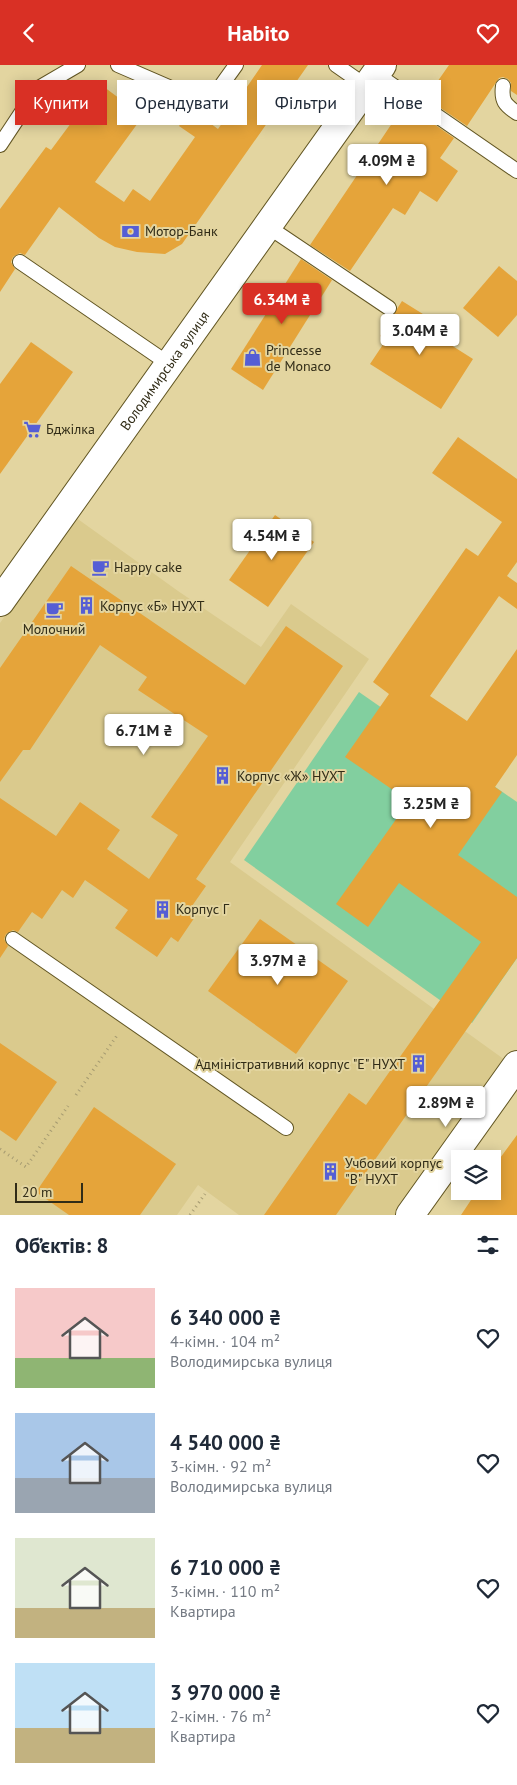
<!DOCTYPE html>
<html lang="uk">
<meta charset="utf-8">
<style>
body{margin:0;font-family:"PT Sans",sans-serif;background:#f2f2f3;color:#1f2937;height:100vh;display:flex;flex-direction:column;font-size:19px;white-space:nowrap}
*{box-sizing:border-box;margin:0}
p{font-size:16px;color:#747a83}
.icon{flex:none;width:28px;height:28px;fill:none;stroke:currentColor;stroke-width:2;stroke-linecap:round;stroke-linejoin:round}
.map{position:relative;height:1150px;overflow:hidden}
.sheet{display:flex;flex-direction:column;background:#fff;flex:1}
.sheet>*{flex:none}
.guide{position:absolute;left:15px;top:15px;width:488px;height:45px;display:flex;gap:10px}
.controls{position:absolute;left:451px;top:1085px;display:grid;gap:10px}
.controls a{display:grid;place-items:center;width:50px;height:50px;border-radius:0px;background:#fff;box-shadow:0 2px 12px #0003;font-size:25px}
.scale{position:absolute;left:15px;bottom:12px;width:68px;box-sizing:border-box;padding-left:5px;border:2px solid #312c17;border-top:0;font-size:14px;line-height:18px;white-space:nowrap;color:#312c17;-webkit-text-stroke:4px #e3d5a0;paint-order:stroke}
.price{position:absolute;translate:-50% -42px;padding:0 11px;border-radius:5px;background:#fff;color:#222;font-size:16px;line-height:32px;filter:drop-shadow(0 1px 2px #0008)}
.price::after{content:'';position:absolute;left:50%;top:30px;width:15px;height:11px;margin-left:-8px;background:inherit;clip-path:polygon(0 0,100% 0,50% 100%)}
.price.selected{background:#d93025;color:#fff}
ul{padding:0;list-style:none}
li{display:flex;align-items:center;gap:15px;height:125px;padding:0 15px}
li span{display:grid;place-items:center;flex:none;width:140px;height:100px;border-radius:0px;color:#555}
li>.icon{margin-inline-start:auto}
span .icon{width:60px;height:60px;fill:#fffc;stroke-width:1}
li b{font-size:21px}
h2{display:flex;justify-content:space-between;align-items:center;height:60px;padding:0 15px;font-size:21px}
.chip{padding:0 18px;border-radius:0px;background:#fff;box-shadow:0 2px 12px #0003;font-size:18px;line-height:45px}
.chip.selected{background:#d93025;color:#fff}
header{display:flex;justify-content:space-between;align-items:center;height:65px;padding:0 15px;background:#d93025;color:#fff;font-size:22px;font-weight:600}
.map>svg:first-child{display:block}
.built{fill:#daca8d}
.green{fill:#82cf9f}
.building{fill:#e5a43a}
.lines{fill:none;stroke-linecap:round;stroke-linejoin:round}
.service-casing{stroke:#625623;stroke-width:16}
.minor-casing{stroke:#625623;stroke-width:30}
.tertiary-casing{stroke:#625623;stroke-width:30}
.path{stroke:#a69b71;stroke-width:3;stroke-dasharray:1 4;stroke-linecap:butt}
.service{stroke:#fff;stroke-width:14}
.minor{stroke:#fff;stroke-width:28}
.tertiary{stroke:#fff;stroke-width:28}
.labels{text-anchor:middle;stroke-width:4;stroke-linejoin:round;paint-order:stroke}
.poi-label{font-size:14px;fill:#312c17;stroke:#e3d5a0;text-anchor:start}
.street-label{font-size:14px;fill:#312c17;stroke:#e3d5a0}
</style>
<header><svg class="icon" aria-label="back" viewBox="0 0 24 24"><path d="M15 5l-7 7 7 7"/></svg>Habito<svg class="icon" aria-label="heart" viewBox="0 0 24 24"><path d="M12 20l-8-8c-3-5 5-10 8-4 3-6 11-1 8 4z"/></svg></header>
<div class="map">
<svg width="517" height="1150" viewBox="0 0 517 1150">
<rect width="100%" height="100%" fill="#e3d5a0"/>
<polygon class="built" points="75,452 178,526 261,582 291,539 369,594 230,797 505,995 395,1150 239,1150 198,1120 177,1150 0,1150 0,558"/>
<polygon class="green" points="359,627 517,737 517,893 472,958 244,795"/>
<g class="building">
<polygon points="262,0 308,0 182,179 165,189 137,187 115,182 99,173 59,142 25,190 20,188 13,192 11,197 15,204 0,227 0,144 46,82 51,85 100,19 143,51 95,117 124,137 133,124 150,136 195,72 179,61 191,44 218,64"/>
<polygon points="449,0 517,0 517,30 511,26 511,18 508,14 503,12 499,13 467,61 426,33"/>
<polygon points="405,39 454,73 440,93 458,106 437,137 420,126 405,150 393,143 350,206 310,180"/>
<polygon points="301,194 332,215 263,325 231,304"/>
<polygon points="499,201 517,216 517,250 498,272 463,243"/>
<polygon points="402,236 439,259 432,268 473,294 441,344 370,299 386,275 380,271"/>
<polygon points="31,277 73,307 0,409 0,319"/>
<polygon points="458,372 517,414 517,497 507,511 517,518 517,544 499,531 430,631 467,656 517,584 517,690 495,722 502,727 458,790 517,832 517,893 336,1150 264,1150 349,1028 366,1040 481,877 399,818 368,862 336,839 409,736 345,692 389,629 373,617 466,483 478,491 502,457 432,408"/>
<polygon points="275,450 314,477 268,542 229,515"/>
<polygon points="71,501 245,620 286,561 343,601 196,814 206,821 192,841 199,846 178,877 171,872 157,892 115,863 128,845 85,815 73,833 62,825 42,854 32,847 18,867 13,865 6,869 4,874 8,881 0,893 0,733 56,771 80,737 120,765 107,784 149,814 178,770 151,752 208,671 138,625 147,612 100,580 30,685 23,685 0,717 0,603"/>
<polygon points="260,854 348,916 296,989 208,926"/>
<polygon points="0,978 57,1017 16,1076 0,1065"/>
<polygon points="94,1042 176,1099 140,1150 69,1150 36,1127"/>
<polygon points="517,1070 517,1150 461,1150 477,1126 492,1126 492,1104"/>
</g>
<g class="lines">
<defs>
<g id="service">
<polyline points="118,0 208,39 236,0"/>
<polyline points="336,0 366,21"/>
<polyline points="375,8 517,106"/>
<path d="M503,21C501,36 505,40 517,48"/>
<polyline points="0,80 37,24 78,0"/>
<polyline points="267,161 389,243"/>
<polyline points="20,197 169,299"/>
<polyline points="13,874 286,1063"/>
</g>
<polyline id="minor" points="410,1150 517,1000"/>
<g id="tertiary">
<path id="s1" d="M0,537L382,0"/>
</g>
</defs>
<use href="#service" class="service-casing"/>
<use href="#minor" class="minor-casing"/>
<use href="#tertiary" class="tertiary-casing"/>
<g class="path">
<polyline points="76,1030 118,969"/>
<polyline points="0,1084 26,1102 68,1041"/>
<polyline points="190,1150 205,1129"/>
</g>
<use href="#service" class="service"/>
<use href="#minor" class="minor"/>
<use href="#tertiary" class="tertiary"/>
</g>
<defs>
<symbol id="bank-bare" viewBox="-9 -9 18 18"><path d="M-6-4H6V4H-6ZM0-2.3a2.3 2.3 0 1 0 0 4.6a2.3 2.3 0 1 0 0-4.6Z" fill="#555ed5" stroke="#e3d5a0" stroke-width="2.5" paint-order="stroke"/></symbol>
<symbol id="shop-bare" viewBox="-9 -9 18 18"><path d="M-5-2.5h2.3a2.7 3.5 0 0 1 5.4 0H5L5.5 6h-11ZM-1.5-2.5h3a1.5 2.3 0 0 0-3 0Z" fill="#555ed5" stroke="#e3d5a0" stroke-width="2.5" paint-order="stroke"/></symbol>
<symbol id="supermarket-bare" viewBox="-9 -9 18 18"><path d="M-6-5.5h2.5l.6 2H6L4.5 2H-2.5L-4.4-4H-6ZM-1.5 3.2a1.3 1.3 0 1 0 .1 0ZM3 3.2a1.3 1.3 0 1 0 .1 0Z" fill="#555ed5" stroke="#e3d5a0" stroke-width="2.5" paint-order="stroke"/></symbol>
<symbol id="cafe-bare" viewBox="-9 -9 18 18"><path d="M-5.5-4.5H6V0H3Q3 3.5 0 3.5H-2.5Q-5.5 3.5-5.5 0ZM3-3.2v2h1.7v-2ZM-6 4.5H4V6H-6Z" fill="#555ed5" stroke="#e3d5a0" stroke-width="2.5" paint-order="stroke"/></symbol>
<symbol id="building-bare" viewBox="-9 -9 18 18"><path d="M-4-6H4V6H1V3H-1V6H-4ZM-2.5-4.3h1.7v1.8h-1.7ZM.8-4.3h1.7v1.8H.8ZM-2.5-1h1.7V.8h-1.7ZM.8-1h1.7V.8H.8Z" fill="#555ed5" stroke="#e3d5a0" stroke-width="2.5" paint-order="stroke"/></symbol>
</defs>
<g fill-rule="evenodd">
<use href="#bank-bare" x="118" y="154" width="25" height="25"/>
<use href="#shop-bare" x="240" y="280" width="25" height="25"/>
<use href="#supermarket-bare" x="20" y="352" width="25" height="25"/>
<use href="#cafe-bare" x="88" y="490" width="25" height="25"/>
<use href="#building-bare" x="74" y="528" width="25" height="25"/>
<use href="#cafe-bare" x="42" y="532" width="25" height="25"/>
<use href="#building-bare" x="210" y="698" width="25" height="25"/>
<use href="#building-bare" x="150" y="832" width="25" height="25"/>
<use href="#building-bare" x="406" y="986" width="25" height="25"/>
<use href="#building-bare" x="318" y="1094" width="25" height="25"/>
</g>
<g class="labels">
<g class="poi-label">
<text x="145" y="171">Мотор-Банк</text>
<text x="266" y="290">Princesse<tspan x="266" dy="16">de Monaco</tspan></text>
<text x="46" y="369">Бджілка</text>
<text x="114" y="507">Happy cake</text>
<text x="100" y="546">Корпус «Б» НУХТ</text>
<text x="54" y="569" text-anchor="middle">Молочний</text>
<text x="237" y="716">Корпус «Ж» НУХТ</text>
<text x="176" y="849">Корпус Г</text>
<text x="405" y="1004" text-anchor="end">Адміністративний корпус "Е" НУХТ</text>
<text x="345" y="1103">Учбовий корпус<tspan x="345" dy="16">"В" НУХТ</tspan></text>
</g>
<g class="street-label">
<text dy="5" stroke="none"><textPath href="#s1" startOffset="284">Володимирська вулиця</textPath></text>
</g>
</g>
</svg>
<div class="controls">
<a><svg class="icon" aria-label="layers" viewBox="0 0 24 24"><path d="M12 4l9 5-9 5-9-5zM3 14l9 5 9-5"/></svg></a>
</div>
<div class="scale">20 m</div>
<b class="price" style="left:387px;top:121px">4.09M ₴</b>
<b class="price selected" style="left:282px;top:260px">6.34M ₴</b>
<b class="price" style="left:420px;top:291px">3.04M ₴</b>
<b class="price" style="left:272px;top:496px">4.54M ₴</b>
<b class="price" style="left:144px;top:691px">6.71M ₴</b>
<b class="price" style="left:431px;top:764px">3.25M ₴</b>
<b class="price" style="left:278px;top:921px">3.97M ₴</b>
<b class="price" style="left:446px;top:1063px">2.89M ₴</b>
<div class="guide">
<a class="chip selected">Купити</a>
<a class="chip">Орендувати</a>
<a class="chip">Фільтри</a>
<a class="chip">Нове</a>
</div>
</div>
<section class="sheet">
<h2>Об’єктів: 8<svg class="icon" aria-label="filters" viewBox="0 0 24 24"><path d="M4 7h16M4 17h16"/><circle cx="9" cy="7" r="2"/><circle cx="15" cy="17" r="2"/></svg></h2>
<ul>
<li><span style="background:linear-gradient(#f6c9c9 70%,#8fb573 0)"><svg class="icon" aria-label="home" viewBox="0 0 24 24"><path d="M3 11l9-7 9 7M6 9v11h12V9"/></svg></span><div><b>6 340 000 ₴</b><p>4-кімн. · 104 m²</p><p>Володимирська вулиця</p></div><svg class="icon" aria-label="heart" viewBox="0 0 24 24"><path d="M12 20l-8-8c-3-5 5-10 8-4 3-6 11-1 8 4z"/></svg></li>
<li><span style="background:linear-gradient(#a9c7e8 65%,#9aa5b1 0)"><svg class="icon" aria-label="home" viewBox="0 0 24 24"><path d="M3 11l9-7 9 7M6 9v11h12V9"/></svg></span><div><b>4 540 000 ₴</b><p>3-кімн. · 92 m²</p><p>Володимирська вулиця</p></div><svg class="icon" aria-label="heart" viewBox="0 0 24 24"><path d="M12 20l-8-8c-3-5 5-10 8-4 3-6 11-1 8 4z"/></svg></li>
<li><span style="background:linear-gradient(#dfe7d0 70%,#c2b280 0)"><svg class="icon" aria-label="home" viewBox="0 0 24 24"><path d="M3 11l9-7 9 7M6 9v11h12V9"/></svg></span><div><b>6 710 000 ₴</b><p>3-кімн. · 110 m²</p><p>Квартира</p></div><svg class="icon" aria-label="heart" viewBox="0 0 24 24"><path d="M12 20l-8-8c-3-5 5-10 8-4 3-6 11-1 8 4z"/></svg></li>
<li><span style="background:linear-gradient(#bfe0f5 65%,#c2b280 0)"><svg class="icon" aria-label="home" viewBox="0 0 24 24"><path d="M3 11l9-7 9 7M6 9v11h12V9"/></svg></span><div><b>3 970 000 ₴</b><p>2-кімн. · 76 m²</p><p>Квартира</p></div><svg class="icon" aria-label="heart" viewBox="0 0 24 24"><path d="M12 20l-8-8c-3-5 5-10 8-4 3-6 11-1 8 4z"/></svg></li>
</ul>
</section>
